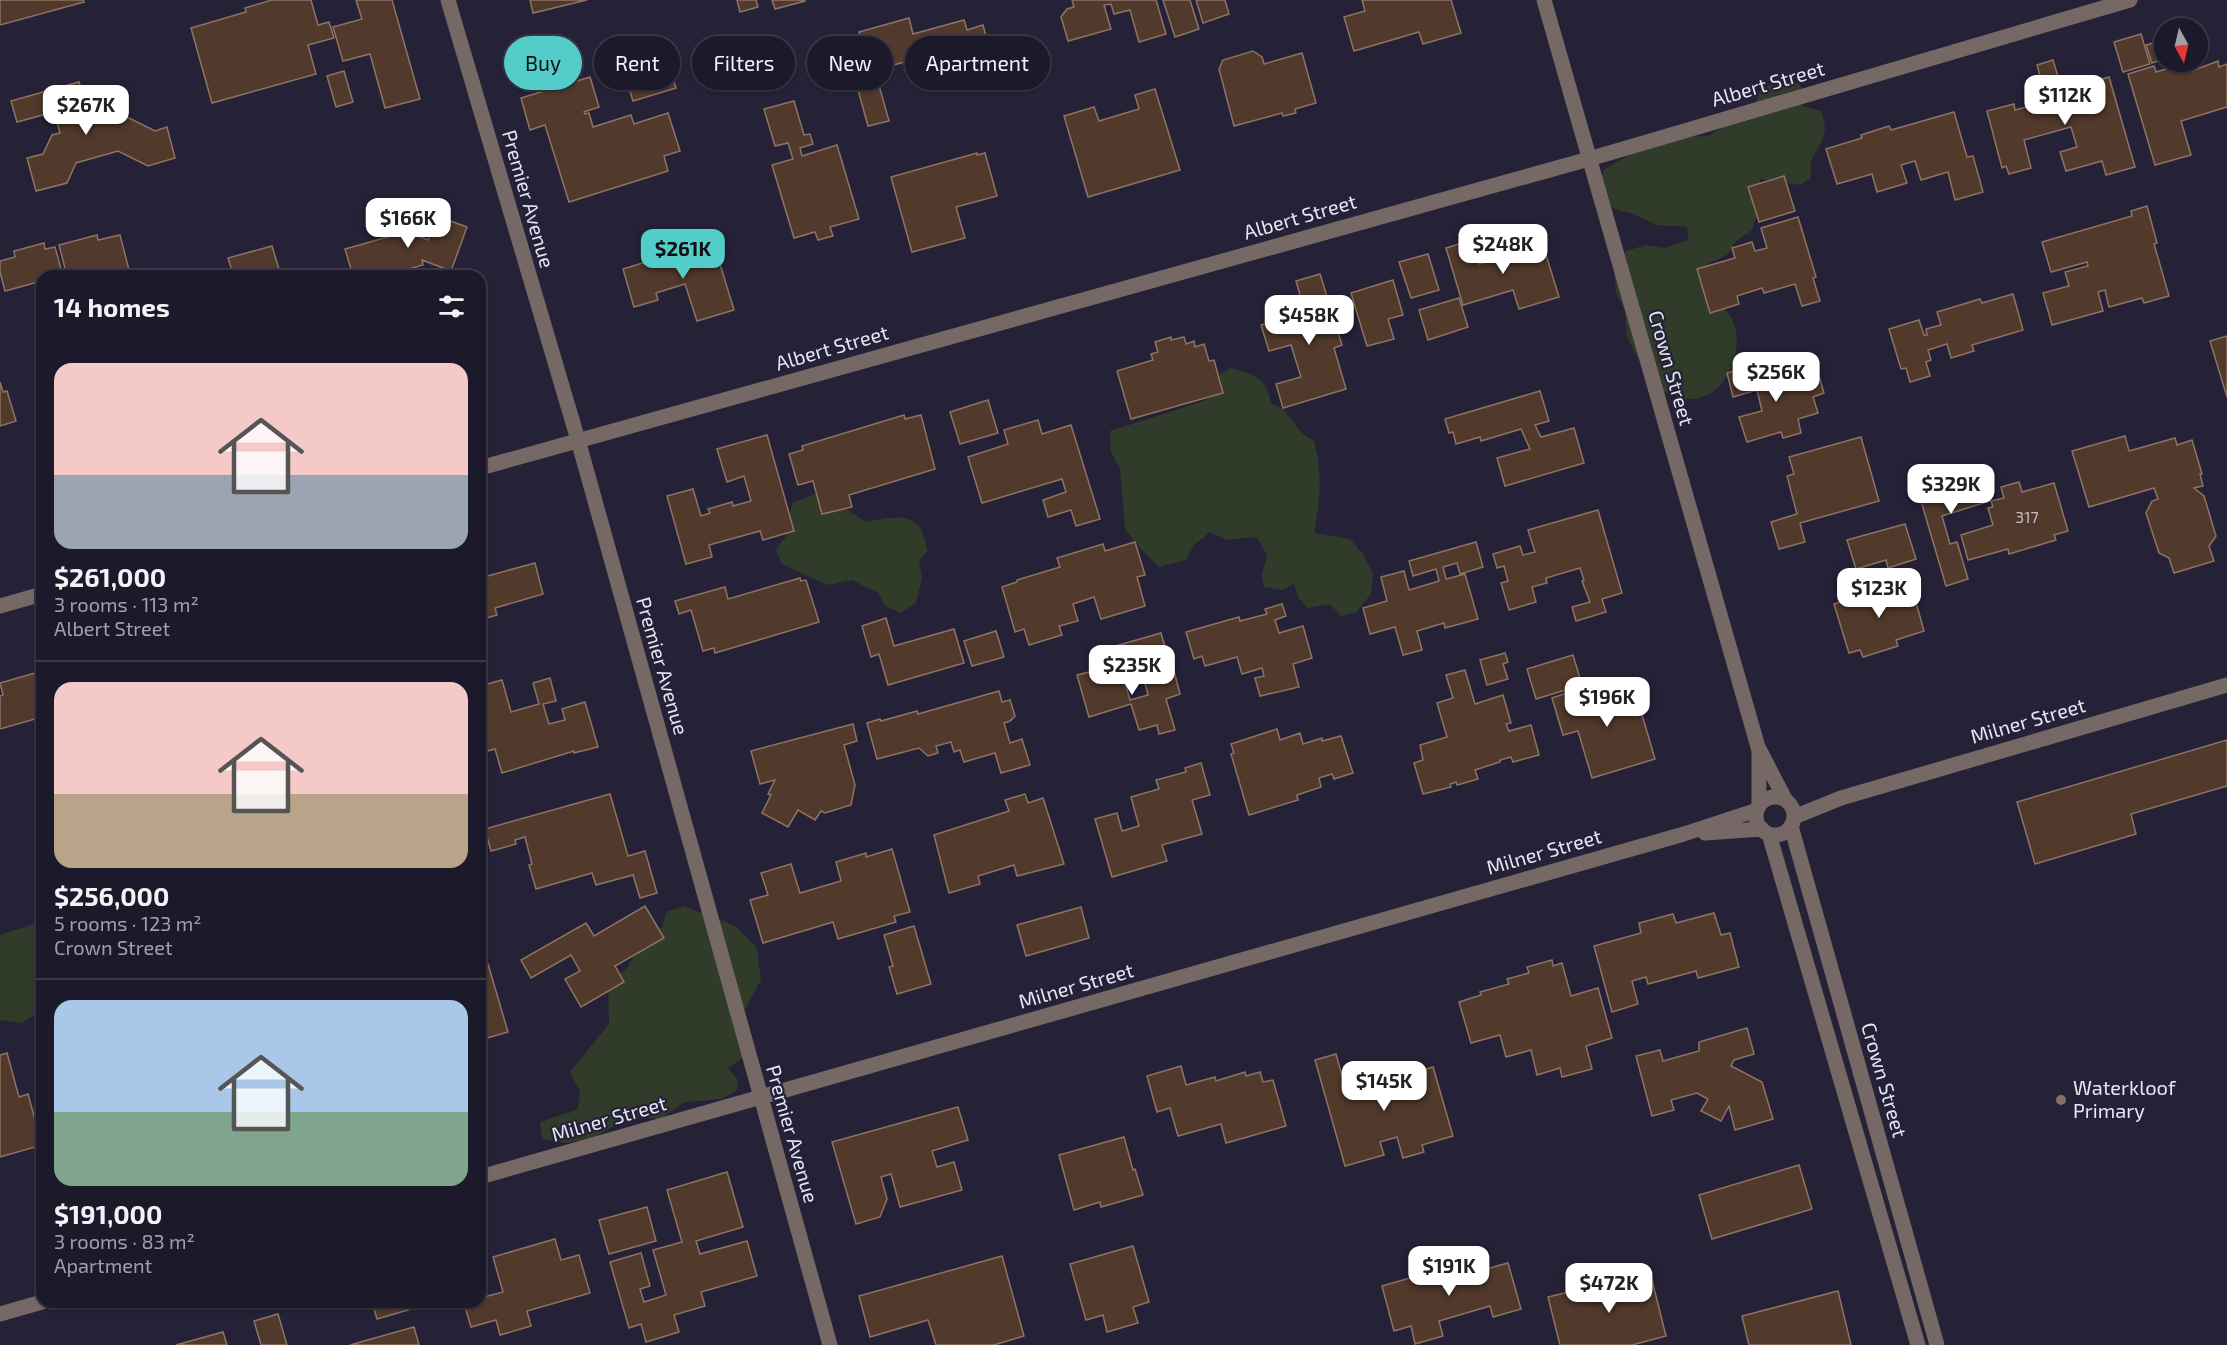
<!DOCTYPE html>
<meta charset="utf-8">
<style>
body{margin:0;font-family:"Exo 2",sans-serif;background:#252332;color:#f1f3f6;height:100vh;display:flex;flex-direction:column;font-size:22px;white-space:nowrap}
*{box-sizing:border-box;margin:0}
p{font-size:20px;color:#a0a1a8}
.icon{flex:none;width:33px;height:33px;fill:none;stroke:currentColor;stroke-width:2;stroke-linecap:round;stroke-linejoin:round}
.map{position:relative;flex:1;overflow:hidden}
.side{position:absolute;left:36px;top:270px;width:450px;height:1038px;display:flex;flex-direction:column;background:#1c1a2a;border-radius:18px;box-shadow:0 2px 4px #0004,0 0 0 2px #3a3847}
.side>*{flex:none}
.banner{position:absolute;left:504px;top:36px;width:570px;height:54px;display:flex;gap:12px}
.needle{width:39px;rotate:172deg}
.controls{position:absolute;left:2154px;top:18px;display:grid;gap:12px}
.controls a{display:grid;place-items:center;width:54px;height:54px;border-radius:50%;background:#1c1a2a;box-shadow:0 2px 4px #0004,0 0 0 2px #3a3847;font-size:30px}
.price{position:absolute;translate:-50% -51px;padding:0 14px;border-radius:12px;background:#fff;color:#222;font-size:20px;line-height:39px;filter:drop-shadow(0 2px 3px #0008)}
.price::after{content:'';position:absolute;left:50%;top:36px;width:18px;height:14px;margin-left:-9px;background:inherit;clip-path:polygon(0 0,100% 0,50% 100%)}
.price.active{background:#53cdca;color:#111}
ul{padding:0;list-style:none}
li{display:grid;align-content:center;gap:12px;height:318px;padding:0 18px}
li+li{border-top:2px solid #3a3847}
li span{display:grid;place-items:center;height:186px;border-radius:18px;color:#555}
li>.icon{margin-inline-start:auto}
span .icon{width:108px;height:108px;fill:#fffc;stroke-width:1}
li b{font-size:26px}
h2{display:flex;justify-content:space-between;align-items:center;height:72px;padding:0 18px;font-size:26px}
.pill{padding:0 21px;border-radius:27px;background:#1c1a2a;box-shadow:0 2px 4px #0004,0 0 0 2px #3a3847;font-size:21px;line-height:54px}
.pill.active{background:#53cdca;color:#111}
.map>svg:first-child{display:block}
.green{fill:#303b2a}
.building{fill:#51392b;stroke:#8e7364;stroke-width:1.5}
.lines{fill:none;stroke-linecap:round;stroke-linejoin:round}
.minor{stroke:#766864;stroke-width:15}
.education-dot{fill:#8d6e63;stroke:#252238;stroke-width:2}
.labels{text-anchor:middle;stroke-width:4.5;stroke-linejoin:round;paint-order:stroke}
.number-label{font-size:16px;fill:#c2bbc2}
.street-label{font-size:20px;fill:#e7e6f5;stroke:#252238}
.poi-label{font-size:20px;fill:#e7e6f5;stroke:#252238;text-anchor:start}
</style>
<div class="map">
<svg width="2227" height="1345" viewBox="0 0 2227 1345">
<rect width="100%" height="100%" fill="#252238"/>
<g class="green">
<path d="M1777,81L1798,83L1802,89L1803,106L1821,111C1830,134 1822,139 1812,159C1810,164 1811,172 1811,178L1800,185L1760,179L1761,202L1752,230L1735,242L1727,255L1709,263L1711,298C1717,303 1725,308 1729,314C1749,343 1728,401 1689,399C1680,399 1670,394 1662,391L1655,370L1639,360L1627,337L1625,311L1616,293L1614,270L1626,251L1646,245L1665,248L1688,240L1687,227L1656,225L1633,214L1614,209L1601,191L1603,170L1635,152L1680,137L1708,136L1728,124L1752,115L1759,92Z"/>
<path d="M1230,368C1253,374 1267,377 1271,404L1282,408L1302,433L1314,441C1323,475 1320,499 1314,533L1350,539L1363,554L1373,574L1371,594L1357,612L1341,616L1330,604L1307,608L1298,597L1294,584L1282,590L1264,587L1262,575L1267,556L1257,537L1227,540L1210,532L1194,545L1186,560L1159,567L1139,547L1125,529L1120,469L1111,452L1110,431L1207,400L1215,378Z"/>
<path d="M820,492L866,522C883,519 908,511 920,528C924,534 925,543 928,550L919,561L922,578L916,603L901,613L885,606L878,593L852,580L827,585L782,564L776,550L786,536L792,503Z"/>
<polygon points="42,892 42,957 36,973 42,992 42,1011 21,1023 0,1020 0,935 40,922"/>
<polygon points="684,906 735,926 757,948 761,980 734,1029 744,1057 728,1068 738,1080 737,1090 722,1099 685,1102 660,1119 630,1117 591,1139 565,1143 542,1139 540,1122 578,1109 580,1092 570,1072 609,1024 608,983 627,968 641,942 662,928 666,912"/>
</g>
<g class="building">
<polygon points="0,0 83,0 84,2 0,25"/>
<polygon points="272,0 311,0 318,25 329,22 334,38 308,45 316,74 212,103 191,28 246,12 245,8"/>
<polygon points="356,0 392,0 420,99 385,108 370,54 343,61 333,27 362,19"/>
<polygon points="530,0 587,0 533,13"/>
<polygon points="737,0 756,0 758,7 740,12"/>
<polygon points="772,0 804,0 805,1 775,9"/>
<polygon points="1072,0 1156,0 1166,34 1139,42 1130,10 1114,14 1111,4 1104,5 1111,29 1068,41 1061,17 1067,9 1074,7"/>
<polygon points="1163,0 1190,0 1199,29 1175,37"/>
<polygon points="1196,0 1225,0 1229,14 1203,23"/>
<polygon points="1362,0 1451,0 1461,33 1423,44 1419,32 1354,51 1344,17 1365,11"/>
<polygon points="909,18 913,34 964,20 967,30 983,25 991,54 930,71 926,56 879,69 878,63 873,64 889,121 868,126 847,50 863,46 859,32"/>
<polygon points="2141,34 2150,64 2123,72 2114,42"/>
<polygon points="2164,40 2164,59 2152,63 2146,45"/>
<polygon points="1253,51 1262,57 1264,64 1302,53 1316,103 1295,109 1296,113 1283,116 1282,113 1234,126 1219,69 1223,60"/>
<polygon points="667,60 676,88 633,101 624,73"/>
<polygon points="2053,60 2064,96 2080,92 2079,86 2109,77 2135,167 2106,175 2102,161 2066,171 2060,152 2077,147 2071,127 2024,140 2031,168 2009,174 2006,166 2002,168 1987,111 2014,104 2015,110 2047,101 2037,65"/>
<polygon points="2218,61 2219,67 2227,64 2227,107 2181,121 2191,155 2155,165 2128,74 2154,66 2156,72 2189,62 2192,71"/>
<polygon points="344,71 353,102 336,107 327,76"/>
<polygon points="590,77 599,107 584,112 585,114 589,113 593,127 631,115 634,124 668,113 680,151 664,156 668,171 569,202 545,125 530,130 521,98"/>
<polygon points="79,82 91,124 123,115 155,131 167,127 175,158 148,166 118,151 76,163 67,183 36,191 27,158 43,154 52,135 60,133 54,112 17,122 11,101"/>
<polygon points="1155,89 1180,170 1088,197 1064,116 1094,107 1099,121 1139,109 1135,95"/>
<polygon points="794,101 804,135 810,134 813,144 800,148 802,156 837,145 859,219 830,227 833,236 818,240 815,232 794,238 772,165 793,159 788,143 775,146 764,109"/>
<polygon points="1954,112 1967,157 1973,156 1983,192 1955,200 1948,172 1921,180 1915,161 1901,165 1907,183 1877,192 1872,174 1837,184 1826,149 1862,138 1861,135 1889,126 1891,130"/>
<polygon points="977,153 977,155 985,153 997,196 956,207 965,238 912,252 891,177"/>
<polygon points="1784,176 1795,211 1759,222 1748,187"/>
<polygon points="2147,206 2157,243 2154,244 2169,296 2144,303 2142,298 2109,307 2105,290 2098,292 2103,311 2052,325 2043,293 2069,286 2065,272 2088,266 2087,262 2051,272 2042,242 2132,216 2131,211"/>
<polygon points="409,216 415,235 428,240 437,216 467,227 451,271 422,260 423,265 384,276 353,276 345,249 395,235 391,221"/>
<polygon points="1798,217 1816,277 1813,278 1820,301 1802,306 1795,284 1764,293 1762,288 1737,296 1739,304 1710,313 1697,269 1735,258 1732,248 1752,242 1755,251 1767,248 1761,228"/>
<polygon points="97,235 98,240 120,235 129,270 113,274 114,276 67,276 59,245"/>
<polygon points="1472,240 1479,264 1543,245 1559,297 1519,309 1513,290 1463,305 1446,248"/>
<polygon points="713,241 734,310 697,321 685,284 656,293 658,300 634,307 623,269"/>
<polygon points="44,243 45,249 55,247 63,276 42,276 42,281 5,291 0,272 0,261 15,257 14,251"/>
<polygon points="272,246 281,276 214,276 232,271 228,258"/>
<polygon points="1428,254 1439,290 1411,298 1399,262"/>
<polygon points="1320,274 1342,345 1334,348 1346,389 1283,408 1276,384 1301,377 1291,345 1269,351 1261,325 1305,312 1296,281"/>
<polygon points="1393,280 1403,315 1388,319 1394,339 1367,346 1351,293"/>
<polygon points="2013,294 2023,330 1972,345 1974,351 1951,358 1947,344 1928,350 1931,360 1926,362 1930,376 1910,382 1906,368 1901,369 1889,329 1919,320 1924,335 1927,335 1926,329 1941,325 1937,312 1980,299 1982,303"/>
<polygon points="1459,298 1468,327 1428,340 1419,310"/>
<polygon points="480,314 487,339 480,341"/>
<polygon points="2227,336 2227,397 2210,341"/>
<polygon points="1171,337 1171,340 1184,337 1186,344 1194,341 1195,347 1204,344 1209,361 1214,360 1223,393 1131,419 1117,371 1153,360 1151,354 1158,352 1155,342"/>
<polygon points="1752,366 1756,381 1768,377 1770,385 1807,375 1808,379 1819,376 1824,393 1813,397 1818,413 1798,419 1801,433 1783,438 1781,432 1747,442 1739,417 1762,411 1757,390 1733,397 1727,373"/>
<polygon points="0,382 3,392 7,391 16,421 0,426"/>
<polygon points="1540,391 1549,421 1535,425 1541,437 1574,428 1584,463 1505,486 1497,458 1530,449 1521,429 1481,441 1480,437 1456,444 1453,432 1449,433 1445,419"/>
<polygon points="988,400 998,433 960,444 950,412"/>
<polygon points="904,415 905,419 921,415 935,469 849,495 852,507 822,514 813,481 798,485 789,454 803,450 802,446"/>
<polygon points="1038,420 1042,434 1071,425 1100,519 1076,526 1071,510 1048,517 1043,500 1066,492 1062,479 982,503 968,457 1008,444 1004,430"/>
<polygon points="767,435 794,531 763,540 760,531 709,545 712,557 686,564 667,496 693,489 701,516 710,513 708,509 732,502 733,506 751,501 744,476 727,482 717,449"/>
<polygon points="2125,436 2129,451 2175,438 2177,445 2192,440 2202,474 2200,474 2203,486 2194,488 2204,496 2216,536 2209,546 2214,561 2174,573 2169,558 2159,553 2146,513 2152,501 2158,499 2154,488 2089,507 2072,451"/>
<polygon points="1861,437 1879,501 1800,523 1805,542 1779,549 1771,522 1797,514 1787,476 1794,474 1789,457"/>
<polygon points="1973,468 1974,472 1981,470 1990,501 1942,516 1950,544 1957,542 1968,579 1946,586 1916,484"/>
<polygon points="2019,482 2022,492 2054,483 2068,531 2054,535 2056,540 2009,554 2008,549 1968,560 1961,535 1993,525 1988,508 1993,507 1991,501 2004,498 2001,487"/>
<polygon points="1598,510 1622,593 1602,599 1606,612 1576,621 1572,607 1590,602 1582,581 1584,580 1580,568 1546,578 1547,583 1532,587 1536,602 1509,610 1501,583 1508,581 1504,566 1497,568 1493,554 1520,546 1523,555 1535,552 1528,530"/>
<polygon points="1905,524 1916,559 1888,568 1886,560 1856,569 1847,540"/>
<polygon points="1135,542 1145,575 1137,577 1145,606 1101,619 1094,597 1073,604 1078,621 1059,626 1062,635 1029,645 1024,629 1015,632 1002,587 1017,582 1017,580 1060,567 1057,558 1103,544 1105,551"/>
<polygon points="1476,542 1483,567 1460,574 1457,563 1443,567 1446,579 1465,574 1478,619 1445,628 1444,623 1417,631 1422,650 1403,655 1395,627 1370,634 1363,608 1387,601 1381,577 1404,571 1409,590 1439,581 1436,569 1413,576 1409,561"/>
<polygon points="535,563 543,594 495,608 497,615 480,620 480,578"/>
<polygon points="800,578 801,581 806,580 819,622 715,653 714,648 703,651 691,610 679,614 675,601 725,587 728,599"/>
<polygon points="1910,581 1924,631 1896,640 1898,646 1863,657 1860,650 1849,653 1834,604"/>
<polygon points="1282,604 1286,616 1275,620 1279,633 1303,626 1312,658 1293,664 1299,687 1260,696 1255,678 1264,676 1262,668 1242,674 1237,657 1205,666 1202,656 1194,659 1186,632 1239,617 1240,621 1267,614 1265,609"/>
<polygon points="886,618 894,646 954,629 964,663 888,685 879,654 871,657 862,626"/>
<polygon points="996,631 1004,657 972,666 964,641"/>
<polygon points="1161,633 1165,647 1109,663 1105,649"/>
<polygon points="1505,653 1508,662 1503,664 1508,679 1487,685 1480,660"/>
<polygon points="1573,655 1582,685 1536,699 1527,669"/>
<polygon points="1135,667 1139,679 1125,683 1130,700 1148,695 1143,675 1173,667 1180,694 1166,699 1175,730 1159,734 1157,725 1139,730 1131,704 1089,717 1077,675 1101,669 1103,676"/>
<polygon points="1465,670 1475,704 1503,695 1511,723 1506,724 1509,731 1531,725 1539,755 1513,762 1511,757 1500,760 1500,762 1475,770 1478,779 1457,785 1456,782 1450,784 1451,787 1423,794 1414,763 1423,760 1420,745 1447,737 1437,703 1453,698 1446,675"/>
<polygon points="42,671 42,717 0,729 0,696 3,695 0,683"/>
<polygon points="550,678 556,701 543,704 549,724 565,720 562,709 585,702 598,747 574,753 574,751 502,773 495,749 480,753 480,686 502,680 511,712 539,704 533,683"/>
<polygon points="1633,684 1655,759 1592,778 1578,731 1563,735 1552,698 1579,689 1582,699"/>
<polygon points="999,691 1002,702 1010,700 1015,716 1010,721 1004,723 1010,743 1022,739 1030,765 1001,773 995,753 964,762 960,750 954,752 951,742 936,746 938,753 928,756 919,748 877,759 867,723 880,719 881,721 917,711 918,714"/>
<polygon points="853,724 857,741 844,745 855,785 851,805 825,813 821,811 815,820 798,810 788,827 762,813 771,795 768,794 775,780 760,784 751,751"/>
<polygon points="1277,729 1280,740 1300,733 1303,744 1322,738 1322,741 1341,736 1353,773 1334,779 1332,774 1319,778 1321,787 1297,795 1298,800 1249,815 1231,754 1234,753 1231,744"/>
<polygon points="2227,740 2227,786 2131,814 2136,834 2035,864 2017,802"/>
<polygon points="1201,763 1210,795 1192,800 1202,834 1162,845 1167,861 1112,877 1095,819 1117,813 1122,831 1139,826 1131,797 1159,789 1156,780 1186,772 1185,768"/>
<polygon points="610,794 628,856 645,851 657,893 640,898 633,875 596,885 592,873 536,889 529,865 532,864 525,837 515,840 516,844 491,851 485,829"/>
<polygon points="1025,794 1028,803 1043,798 1064,864 1017,876 1014,865 978,876 980,884 949,893 934,835 1009,811 1005,800"/>
<polygon points="892,849 910,912 894,916 896,922 838,939 833,922 763,943 750,900 768,895 761,873 791,864 800,893 841,881 836,862 866,853 866,857"/>
<polygon points="645,906 664,938 615,966 624,982 581,1007 565,979 580,971 571,955 531,978 521,960 586,923 594,936"/>
<polygon points="1081,907 1089,938 1026,956 1017,925"/>
<polygon points="1714,913 1721,935 1730,933 1739,967 1698,978 1696,971 1648,984 1646,977 1632,981 1638,1004 1612,1012 1594,946 1641,933 1639,923 1673,914 1676,923"/>
<polygon points="914,926 931,984 897,994 889,967 893,966 884,935"/>
<polygon points="1552,960 1553,966 1562,963 1571,996 1598,988 1612,1038 1586,1046 1592,1069 1562,1077 1560,1068 1537,1075 1531,1050 1506,1057 1500,1035 1471,1043 1459,1002 1481,995 1480,992 1509,984 1507,979 1529,973 1527,967"/>
<polygon points="488,964 508,1032 480,1040 480,966"/>
<polygon points="1747,1028 1754,1054 1734,1060 1731,1066 1762,1082 1773,1119 1735,1130 1729,1106 1721,1121 1701,1111 1708,1099 1697,1093 1671,1100 1674,1110 1652,1116 1636,1056 1660,1050 1663,1061 1699,1051 1699,1042"/>
<polygon points="7,1053 19,1097 28,1094 42,1145 0,1157 0,1055"/>
<polygon points="1336,1054 1345,1087 1384,1077 1385,1081 1433,1067 1453,1136 1422,1145 1424,1152 1403,1158 1397,1137 1380,1142 1384,1155 1345,1166 1315,1060"/>
<polygon points="1181,1066 1186,1085 1215,1077 1216,1081 1245,1072 1246,1076 1260,1072 1263,1082 1273,1080 1286,1126 1226,1143 1221,1124 1178,1136 1170,1108 1157,1112 1147,1076"/>
<polygon points="958,1107 968,1140 932,1151 937,1167 954,1162 962,1190 900,1207 891,1174 881,1177 887,1199 880,1217 856,1224 832,1142"/>
<polygon points="1124,1137 1133,1170 1135,1169 1143,1195 1101,1207 1100,1202 1074,1210 1059,1155"/>
<polygon points="1799,1165 1812,1209 1712,1239 1699,1195"/>
<polygon points="727,1172 743,1227 696,1241 700,1254 747,1241 757,1276 701,1292 705,1306 674,1315 679,1332 646,1342 641,1324 629,1328 610,1262 641,1253 650,1286 640,1289 644,1302 666,1295 653,1250 682,1242 667,1190"/>
<polygon points="647,1207 656,1241 609,1254 599,1220"/>
<polygon points="555,1239 561,1260 579,1255 590,1293 527,1311 531,1326 500,1335 496,1320 471,1327 464,1303 480,1302 480,1298 503,1292 493,1257"/>
<polygon points="1133,1246 1149,1302 1133,1307 1138,1323 1107,1332 1103,1315 1086,1320 1070,1264"/>
<polygon points="1002,1256 1024,1336 994,1345 936,1345 928,1320 870,1337 859,1296"/>
<polygon points="1476,1259 1479,1271 1508,1263 1521,1309 1493,1317 1490,1306 1439,1321 1443,1336 1415,1344 1411,1326 1394,1331 1382,1286"/>
<polygon points="1650,1272 1666,1336 1632,1345 1560,1345 1548,1297"/>
<polygon points="1838,1291 1851,1345 1749,1345 1742,1316"/>
<polygon points="372,1302 414,1302 415,1308 377,1319"/>
<polygon points="278,1314 287,1345 261,1345 254,1321"/>
<polygon points="414,1327 419,1345 350,1345"/>
<polygon points="223,1332 227,1345 176,1345"/>
</g>
<g class="lines">
<g class="minor">
<polyline points="448,0 578,440 830,1345"/>
<polyline points="1544,0 1758,747 1785,799"/>
<polyline points="480,468 1589,159 2130,0"/>
<polyline points="0,606 42,594"/>
<polyline points="1759,750 1759,806"/>
<circle cx="1775" cy="816" r="19"/>
<polyline points="1794,817 1841,798 2227,685"/>
<polyline points="1791,826 1937,1345"/>
<polyline points="1705,833 1762,829"/>
<polyline points="1769,834 1918,1345"/>
<polyline points="480,1177 1684,834 1757,810"/>
<polyline points="0,1314 42,1302"/>
</g>
</g>
<circle class="education-dot" cx="2061" cy="1100" r="6"/>
<g class="labels">
<g class="number-label">
<text x="2027" y="523">317</text>
</g>
<g class="street-label">
<text transform="translate(1768 84) rotate(-16)" y="7">Albert Street</text>
<text transform="translate(528 199) rotate(74)" y="7">Premier Avenue</text>
<text transform="translate(1300 217) rotate(-16)" y="7">Albert Street</text>
<text transform="translate(832 348) rotate(-16)" y="7">Albert Street</text>
<text transform="translate(1671 368) rotate(74)" y="7">Crown Street</text>
<text transform="translate(662 666) rotate(74)" y="7">Premier Avenue</text>
<text transform="translate(2028 721) rotate(-16)" y="7">Milner Street</text>
<text transform="translate(1544 852) rotate(-16)" y="7">Milner Street</text>
<text transform="translate(1076 986) rotate(-16)" y="7">Milner Street</text>
<text transform="translate(1884 1080) rotate(74)" y="7">Crown Street</text>
<text transform="translate(609 1119) rotate(-16)" y="7">Milner Street</text>
<text transform="translate(792 1134) rotate(74)" y="7">Premier Avenue</text>
</g>
<g class="poi-label">
<text x="2073" y="1095">Waterkloof<tspan x="2073" dy="23">Primary</tspan></text>
</g>
</g>
</svg>
<div class="controls">
<a><svg class="needle" viewBox="-14 -14 28 28"><path d="M0-13l5 13h-10z" fill="#e53935"/><path d="M0 13l5-13h-10z" fill="#a0a1a8"/></svg></a>
</div>
<b class="price" style="left:2065px;top:126px">$112K</b>
<b class="price" style="left:86px;top:136px">$267K</b>
<b class="price" style="left:408px;top:249px">$166K</b>
<b class="price" style="left:1503px;top:275px">$248K</b>
<b class="price active" style="left:683px;top:280px">$261K</b>
<b class="price" style="left:1309px;top:346px">$458K</b>
<b class="price" style="left:1776px;top:403px">$256K</b>
<b class="price" style="left:1951px;top:515px">$329K</b>
<b class="price" style="left:1879px;top:619px">$123K</b>
<b class="price" style="left:1132px;top:696px">$235K</b>
<b class="price" style="left:1607px;top:728px">$196K</b>
<b class="price" style="left:1384px;top:1112px">$145K</b>
<b class="price" style="left:1449px;top:1297px">$191K</b>
<b class="price" style="left:1609px;top:1314px">$472K</b>
<div class="banner">
<a class="pill active">Buy</a>
<a class="pill">Rent</a>
<a class="pill">Filters</a>
<a class="pill">New</a>
<a class="pill">Apartment</a>
</div>
<section class="side">
<h2>14 homes<svg class="icon" aria-label="filters" viewBox="0 0 24 24"><path d="M4 7h16M4 17h16"/><circle cx="9" cy="7" r="2"/><circle cx="15" cy="17" r="2"/></svg></h2>
<ul>
<li><span style="background:linear-gradient(#f6c9c9 60%,#9aa5b1 0)"><svg class="icon" aria-label="home" viewBox="0 0 24 24"><path d="M3 11l9-7 9 7M6 9v11h12V9"/></svg></span><div><b>$261,000</b><p>3 rooms · 113 m²</p><p>Albert Street</p></div></li>
<li><span style="background:linear-gradient(#f6c9c9 60%,#b9a48a 0)"><svg class="icon" aria-label="home" viewBox="0 0 24 24"><path d="M3 11l9-7 9 7M6 9v11h12V9"/></svg></span><div><b>$256,000</b><p>5 rooms · 123 m²</p><p>Crown Street</p></div></li>
<li><span style="background:linear-gradient(#a9c7e8 60%,#7fa58c 0)"><svg class="icon" aria-label="home" viewBox="0 0 24 24"><path d="M3 11l9-7 9 7M6 9v11h12V9"/></svg></span><div><b>$191,000</b><p>3 rooms · 83 m²</p><p>Apartment</p></div></li>
</ul>
</section>
</div>
